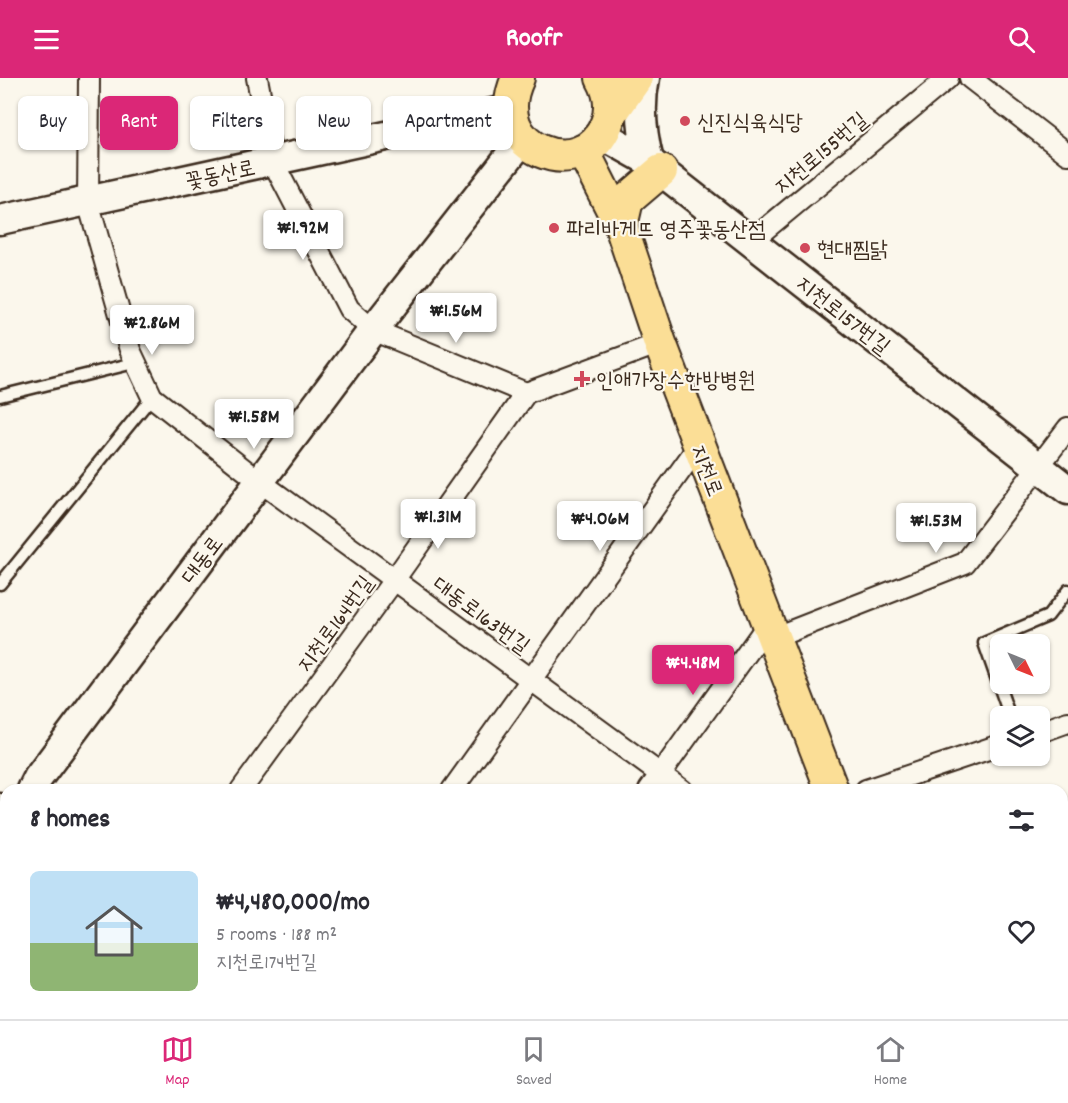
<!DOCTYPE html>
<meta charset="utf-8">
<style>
body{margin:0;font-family:Dekko,"Poor Story",sans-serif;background:#f7f7f7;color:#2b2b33;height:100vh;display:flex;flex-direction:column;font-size:22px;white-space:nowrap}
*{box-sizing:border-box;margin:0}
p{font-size:20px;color:#7c7c81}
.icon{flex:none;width:33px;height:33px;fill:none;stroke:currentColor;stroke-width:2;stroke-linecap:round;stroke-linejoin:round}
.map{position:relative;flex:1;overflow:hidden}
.sheet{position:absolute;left:0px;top:706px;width:1068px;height:236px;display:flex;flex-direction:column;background:#fff;border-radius:18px 18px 0 0;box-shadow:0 2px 4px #0004}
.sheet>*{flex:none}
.hud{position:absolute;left:18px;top:18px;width:600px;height:54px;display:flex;gap:12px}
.needle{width:39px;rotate:133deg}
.buttons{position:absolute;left:990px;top:556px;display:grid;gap:12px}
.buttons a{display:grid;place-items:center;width:60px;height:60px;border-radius:9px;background:#fff;box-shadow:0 2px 4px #0004;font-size:30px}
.price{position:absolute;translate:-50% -51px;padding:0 14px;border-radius:6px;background:#fff;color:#222;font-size:20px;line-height:39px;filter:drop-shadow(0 2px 3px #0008)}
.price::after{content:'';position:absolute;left:50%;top:36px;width:18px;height:14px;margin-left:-9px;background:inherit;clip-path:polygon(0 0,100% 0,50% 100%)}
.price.active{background:#db2777;color:#fff}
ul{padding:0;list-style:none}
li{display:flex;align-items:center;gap:18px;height:150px;padding:0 30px}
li+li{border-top:2px solid #e1e1e2}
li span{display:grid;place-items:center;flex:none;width:168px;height:120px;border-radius:9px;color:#555}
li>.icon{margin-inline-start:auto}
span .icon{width:72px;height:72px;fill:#fffc;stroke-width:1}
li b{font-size:26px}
h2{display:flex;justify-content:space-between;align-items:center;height:72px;padding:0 30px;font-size:26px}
.chip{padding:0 21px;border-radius:9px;background:#fff;box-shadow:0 2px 4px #0004;font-size:21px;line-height:54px}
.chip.active{background:#db2777;color:#fff}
header{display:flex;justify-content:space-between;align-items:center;height:78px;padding:0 30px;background:#db2777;color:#fff;font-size:27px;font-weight:700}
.tab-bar{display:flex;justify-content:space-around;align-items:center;height:84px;border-top:2px solid #e1e1e2;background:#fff;font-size:16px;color:#7c7c81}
.tab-bar a{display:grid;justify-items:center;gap:3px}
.tab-bar .active{color:#db2777}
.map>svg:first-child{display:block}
.building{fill:#f3b8b1;stroke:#3b2a1e;stroke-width:1.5;filter:url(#shadow)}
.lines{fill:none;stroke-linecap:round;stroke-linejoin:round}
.lane-casing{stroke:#3b2a1e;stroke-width:15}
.street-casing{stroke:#3b2a1e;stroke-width:24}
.secondary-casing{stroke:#3b2a1e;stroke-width:33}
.primary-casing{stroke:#3b2a1e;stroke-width:36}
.lane{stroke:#fbf7ec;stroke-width:10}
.street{stroke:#fbf7ec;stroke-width:20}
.secondary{stroke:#fbf7ec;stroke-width:28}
.primary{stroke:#fbde96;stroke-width:32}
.poi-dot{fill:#d1495b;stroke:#fbf7ec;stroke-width:2}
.labels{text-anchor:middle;stroke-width:4.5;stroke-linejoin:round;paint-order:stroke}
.poi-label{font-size:22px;fill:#3b2a1e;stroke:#fbf7ec;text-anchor:start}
.street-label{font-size:22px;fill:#3b2a1e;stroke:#fbf7ec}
</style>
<header><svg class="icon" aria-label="menu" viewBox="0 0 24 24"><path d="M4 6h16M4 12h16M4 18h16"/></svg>Roofr<svg class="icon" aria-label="search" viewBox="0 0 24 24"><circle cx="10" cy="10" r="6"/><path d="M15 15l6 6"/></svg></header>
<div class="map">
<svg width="1068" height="941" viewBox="0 0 1068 941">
<defs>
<filter id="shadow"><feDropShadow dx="3.5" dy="6" stdDeviation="3" flood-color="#0004"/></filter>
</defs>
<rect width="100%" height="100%" fill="#fbf7ec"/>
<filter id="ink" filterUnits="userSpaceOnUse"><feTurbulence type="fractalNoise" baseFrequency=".0167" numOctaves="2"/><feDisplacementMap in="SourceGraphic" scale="12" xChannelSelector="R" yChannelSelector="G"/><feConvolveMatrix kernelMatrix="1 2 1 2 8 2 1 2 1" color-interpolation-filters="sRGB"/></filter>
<g filter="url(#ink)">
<g class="building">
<polygon points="601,936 611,936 622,941 597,941"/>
<polygon points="627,936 664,936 660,941 624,941"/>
<polygon points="627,936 640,936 646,941 624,941"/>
</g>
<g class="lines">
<defs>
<g id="lane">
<polyline points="0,318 134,285"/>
<polyline points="0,506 152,319"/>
<polyline points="1010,639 984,565 1048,538 1068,512"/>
<polyline points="0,721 6,723"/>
</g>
<g id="street">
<polyline points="89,0 88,124 130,272 152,319 259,403 682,712"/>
<polyline points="257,0 273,84 349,231 373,252 526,315"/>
<polyline points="970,0 1068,76"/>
<polyline points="751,163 948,0"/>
<polyline points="773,560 965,485 1068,350"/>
<polyline points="1040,654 1068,644"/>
<polyline points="241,712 394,502 526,315 660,265"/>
<polyline points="452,712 699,367"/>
<polyline points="649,712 768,546"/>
<polyline points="866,712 1000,667"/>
<polyline points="1062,766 1068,764"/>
<polyline points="488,936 499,941"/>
<polyline points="680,941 684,936"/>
</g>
<g id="secondary">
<path d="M645,0C639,28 642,56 649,83"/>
<polyline points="601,56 649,83 661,93 1068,412"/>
<polyline points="0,142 510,31"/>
<polyline points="32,712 38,700 373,252 523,61"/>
<polyline points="0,787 6,773"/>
<polyline points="0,895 6,898"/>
<polyline points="90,936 101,941"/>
</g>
<g id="primary">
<path d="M518,0C484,72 584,108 607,45C613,29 610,14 602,0"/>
<polyline points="610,37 636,0"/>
<polyline points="583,73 621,148 660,265 832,712"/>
<polyline points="621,148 627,122 661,93"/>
<polyline points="917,936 919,941"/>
</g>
</defs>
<use href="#lane" class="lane-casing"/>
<use href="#street" class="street-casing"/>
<use href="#secondary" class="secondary-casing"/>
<use href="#primary" class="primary-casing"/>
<use href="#lane" class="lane"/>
<use href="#street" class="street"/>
<use href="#secondary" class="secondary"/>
<use href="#primary" class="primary"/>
</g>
</g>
<g class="poi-dot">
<circle cx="685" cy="43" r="6"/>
<circle cx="554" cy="150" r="6"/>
<circle cx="805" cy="170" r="6"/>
<path d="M579 292h6v6h6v6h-6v6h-6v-6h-6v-6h6z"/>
</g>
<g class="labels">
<g class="poi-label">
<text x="697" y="51">신진식육식당</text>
<text x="566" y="158">파리바게뜨 영주꽃동산점</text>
<text x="817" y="178">현대찜닭</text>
<text x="596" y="309">인애가장수한방병원</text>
</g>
<g class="street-label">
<text transform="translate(820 74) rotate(-40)" y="8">지천로155번길</text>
<text transform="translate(220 95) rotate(-12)" y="8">꽃동산로</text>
<text transform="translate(844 236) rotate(38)" y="8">지천로157번길</text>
<text transform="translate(708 392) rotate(69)" y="8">지천로</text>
<text transform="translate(201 481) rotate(-53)" y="8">대동로</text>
<text transform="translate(482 536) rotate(36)" y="8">대동로163번길</text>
<text transform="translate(334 545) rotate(-54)" y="8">지천로164번길</text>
</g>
</g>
</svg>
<div class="buttons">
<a><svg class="needle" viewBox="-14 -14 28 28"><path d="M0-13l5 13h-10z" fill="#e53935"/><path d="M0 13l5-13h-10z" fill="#7c7c81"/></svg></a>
<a><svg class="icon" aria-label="layers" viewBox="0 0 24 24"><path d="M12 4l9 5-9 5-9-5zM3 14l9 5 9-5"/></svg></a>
</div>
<b class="price" style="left:303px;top:183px">₩1.92M</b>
<b class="price" style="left:456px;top:266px">₩1.56M</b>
<b class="price" style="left:152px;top:278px">₩2.86M</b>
<b class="price" style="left:254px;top:372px">₩1.58M</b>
<b class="price" style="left:438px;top:472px">₩1.31M</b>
<b class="price" style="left:600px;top:474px">₩4.06M</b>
<b class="price" style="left:936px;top:476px">₩1.53M</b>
<b class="price active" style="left:693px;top:618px">₩4.48M</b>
<div class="hud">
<a class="chip">Buy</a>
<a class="chip active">Rent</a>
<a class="chip">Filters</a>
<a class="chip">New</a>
<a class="chip">Apartment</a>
</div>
<section class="sheet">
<h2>8 homes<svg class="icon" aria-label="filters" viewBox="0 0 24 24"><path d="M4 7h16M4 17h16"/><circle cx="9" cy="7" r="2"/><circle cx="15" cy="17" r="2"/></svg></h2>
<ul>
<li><span style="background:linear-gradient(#bfe0f5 60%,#8fb573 0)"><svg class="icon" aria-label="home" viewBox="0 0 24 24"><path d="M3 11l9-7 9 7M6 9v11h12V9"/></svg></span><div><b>₩4,480,000/mo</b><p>5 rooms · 188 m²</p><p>지천로174번길</p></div><svg class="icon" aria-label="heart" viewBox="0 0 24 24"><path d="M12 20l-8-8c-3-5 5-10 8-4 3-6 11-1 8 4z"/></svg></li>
</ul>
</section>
</div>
<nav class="tab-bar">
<a class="active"><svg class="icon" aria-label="map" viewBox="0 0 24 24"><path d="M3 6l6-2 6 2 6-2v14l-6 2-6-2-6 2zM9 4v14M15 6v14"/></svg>Map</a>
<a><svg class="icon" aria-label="saved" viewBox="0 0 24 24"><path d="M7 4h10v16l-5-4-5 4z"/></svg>Saved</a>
<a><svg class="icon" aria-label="home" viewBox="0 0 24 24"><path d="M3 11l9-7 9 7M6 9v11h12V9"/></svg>Home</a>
</nav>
